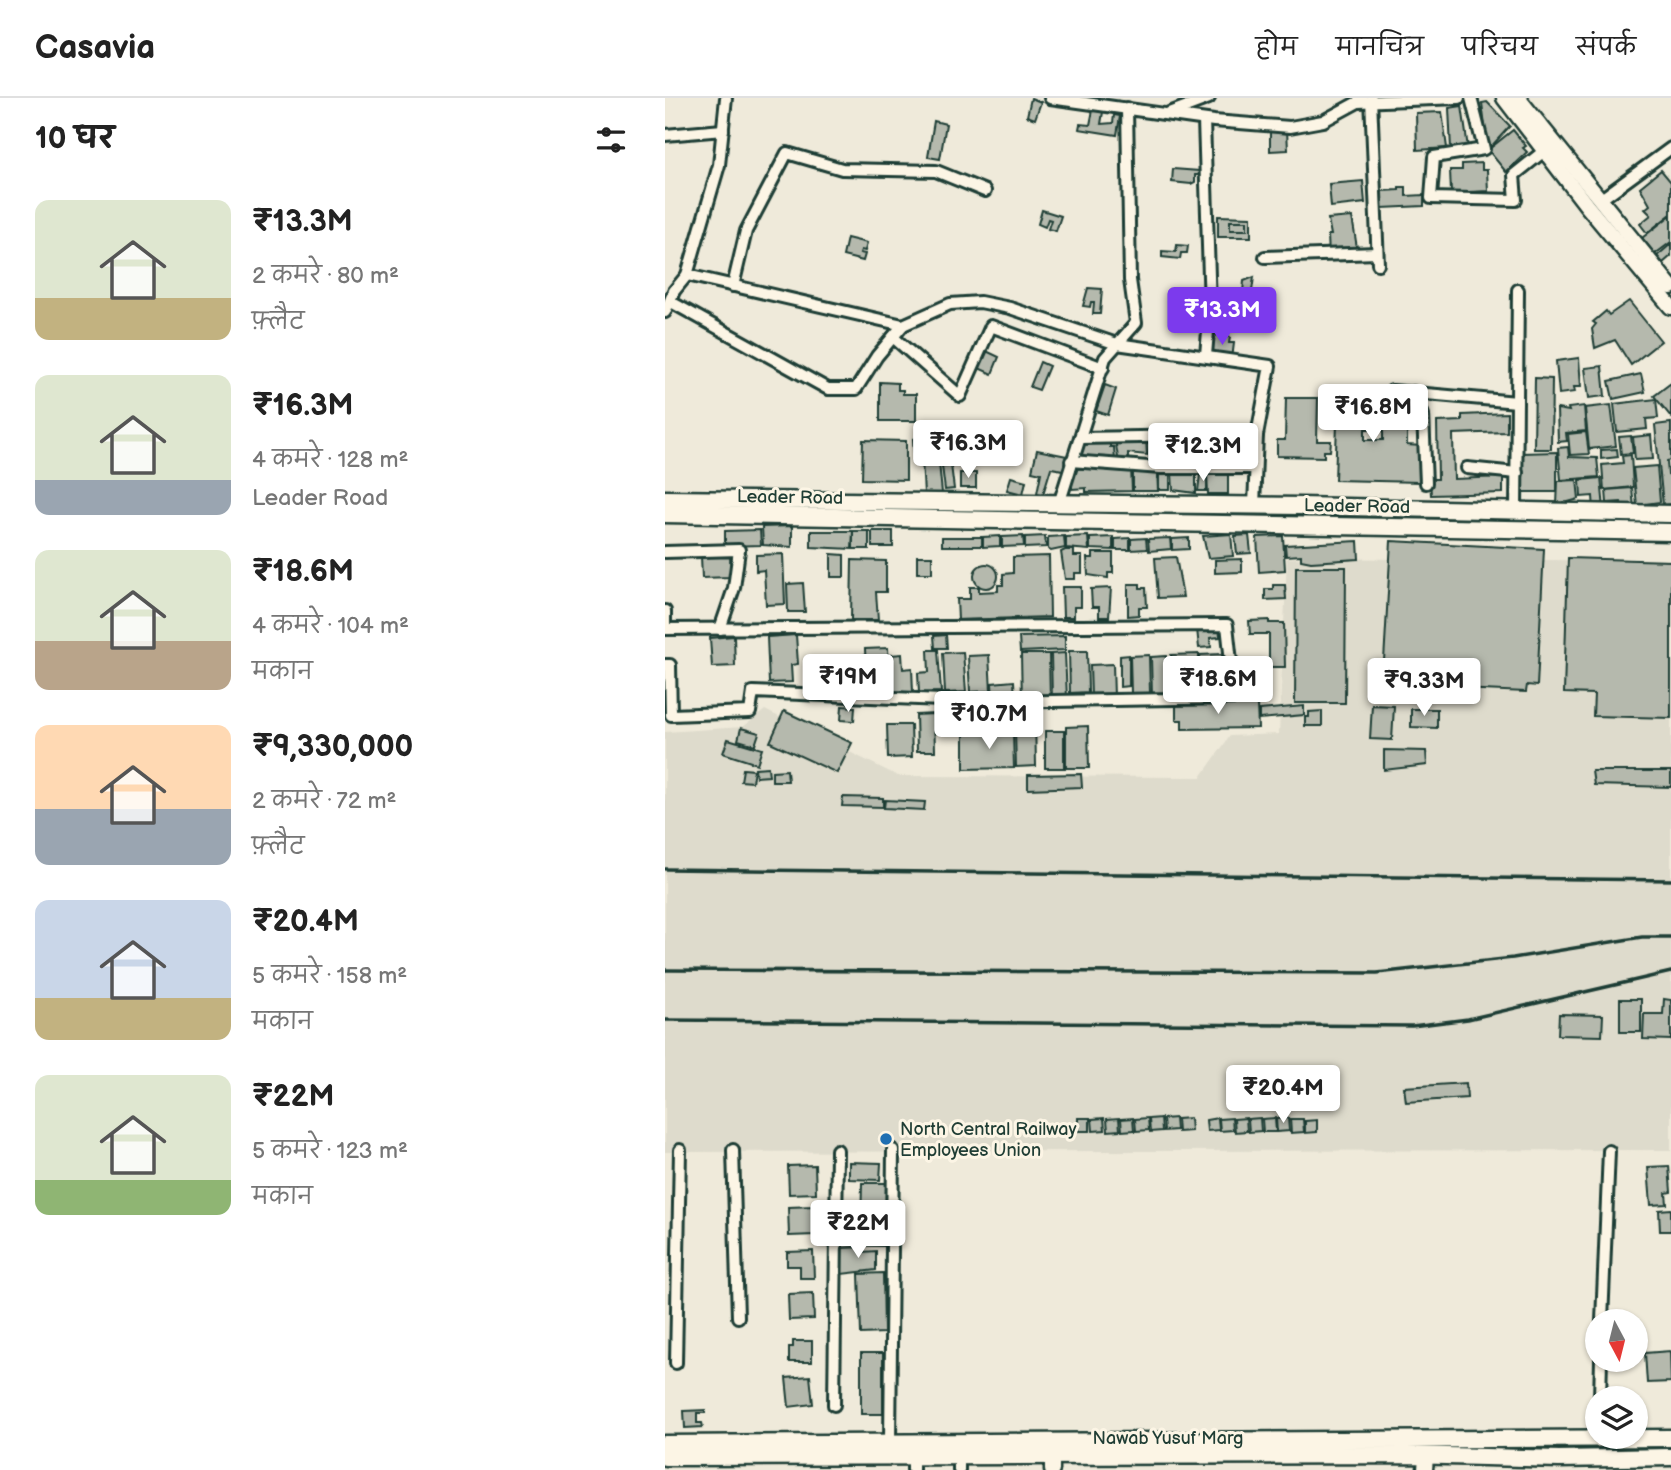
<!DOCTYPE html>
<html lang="hi">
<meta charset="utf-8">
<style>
body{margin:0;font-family:"Balsamiq Sans","Playpen Sans Deva",sans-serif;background:#f6f6f6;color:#222;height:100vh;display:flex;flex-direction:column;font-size:26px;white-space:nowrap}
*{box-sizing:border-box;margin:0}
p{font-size:23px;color:#767676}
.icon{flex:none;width:38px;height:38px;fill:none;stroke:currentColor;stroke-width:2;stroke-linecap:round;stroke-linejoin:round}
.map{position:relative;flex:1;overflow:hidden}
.panel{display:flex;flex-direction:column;background:#fff;width:665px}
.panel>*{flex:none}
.needle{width:46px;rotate:173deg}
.controls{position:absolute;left:920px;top:1211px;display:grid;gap:14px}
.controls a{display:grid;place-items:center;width:63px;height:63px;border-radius:50%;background:#fff;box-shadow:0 2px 5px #0004;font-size:35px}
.price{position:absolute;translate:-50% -60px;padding:0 16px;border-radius:7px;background:#fff;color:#222;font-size:23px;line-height:46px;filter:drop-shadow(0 2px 4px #0008)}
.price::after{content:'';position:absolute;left:50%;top:42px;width:21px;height:16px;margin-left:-10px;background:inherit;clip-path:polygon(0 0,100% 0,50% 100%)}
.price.current{background:#7c3aed;color:#fff}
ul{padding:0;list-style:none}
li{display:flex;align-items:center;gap:21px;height:175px;padding:0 35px}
li span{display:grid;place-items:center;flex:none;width:196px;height:140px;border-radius:14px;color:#555}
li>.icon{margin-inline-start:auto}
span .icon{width:84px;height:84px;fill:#fffc;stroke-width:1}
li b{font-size:30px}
h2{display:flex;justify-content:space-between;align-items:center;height:84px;padding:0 35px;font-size:30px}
header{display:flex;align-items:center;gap:42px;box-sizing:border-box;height:98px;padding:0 35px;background:#fff;border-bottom:2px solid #e0e0e0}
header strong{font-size:33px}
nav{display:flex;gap:38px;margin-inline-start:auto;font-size:24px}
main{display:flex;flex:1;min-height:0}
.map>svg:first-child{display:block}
.built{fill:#dedbcc}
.building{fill:#b5b9ad;stroke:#1f3d34;stroke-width:2;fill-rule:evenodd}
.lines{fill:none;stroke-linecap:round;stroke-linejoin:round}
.minor-casing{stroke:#1f3d34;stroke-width:16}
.tertiary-casing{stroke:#1f3d34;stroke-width:19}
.secondary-casing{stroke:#1f3d34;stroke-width:21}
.minor{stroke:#fcf5e5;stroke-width:10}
.tertiary{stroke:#fcf5e5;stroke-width:14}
.secondary{stroke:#fcf5e5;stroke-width:16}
.rail{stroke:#1f3d34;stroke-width:3.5}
.poi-dot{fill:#1f6fb2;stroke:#fcf5e5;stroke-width:2.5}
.labels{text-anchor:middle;stroke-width:6;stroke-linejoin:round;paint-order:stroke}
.street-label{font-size:18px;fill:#1f3d34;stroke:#fcf5e5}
.poi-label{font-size:18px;fill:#1f3d34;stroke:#fcf5e5;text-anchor:start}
</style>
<header>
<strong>Casavia</strong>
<nav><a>होम</a><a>मानचित्र</a><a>परिचय</a><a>संपर्क</a></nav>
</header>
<main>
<section class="panel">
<h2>10 घर<svg class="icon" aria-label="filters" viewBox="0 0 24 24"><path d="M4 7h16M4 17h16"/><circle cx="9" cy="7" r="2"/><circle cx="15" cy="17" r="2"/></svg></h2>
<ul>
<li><span style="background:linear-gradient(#dfe7d0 70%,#c2b280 0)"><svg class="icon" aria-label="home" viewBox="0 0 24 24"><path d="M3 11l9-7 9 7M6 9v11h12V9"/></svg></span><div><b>₹13.3M</b><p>2 कमरे · 80 m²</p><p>फ़्लैट</p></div></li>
<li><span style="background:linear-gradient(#dfe7d0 75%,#9aa5b1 0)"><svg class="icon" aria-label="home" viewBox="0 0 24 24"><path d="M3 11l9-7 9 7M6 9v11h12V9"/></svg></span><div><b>₹16.3M</b><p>4 कमरे · 128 m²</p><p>Leader Road</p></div></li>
<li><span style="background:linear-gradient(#dfe7d0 65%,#b9a48a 0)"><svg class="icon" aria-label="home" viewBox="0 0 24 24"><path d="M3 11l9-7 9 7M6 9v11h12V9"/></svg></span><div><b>₹18.6M</b><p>4 कमरे · 104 m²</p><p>मकान</p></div></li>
<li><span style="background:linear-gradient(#ffd9b3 60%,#9aa5b1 0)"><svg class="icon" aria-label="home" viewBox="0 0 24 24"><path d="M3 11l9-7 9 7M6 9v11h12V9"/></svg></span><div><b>₹9,330,000</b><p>2 कमरे · 72 m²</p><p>फ़्लैट</p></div></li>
<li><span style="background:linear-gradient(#c9d6e8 70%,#c2b280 0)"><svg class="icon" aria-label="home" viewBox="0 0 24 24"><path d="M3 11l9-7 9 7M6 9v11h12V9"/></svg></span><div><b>₹20.4M</b><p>5 कमरे · 158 m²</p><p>मकान</p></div></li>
<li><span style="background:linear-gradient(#dfe7d0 75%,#8fb573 0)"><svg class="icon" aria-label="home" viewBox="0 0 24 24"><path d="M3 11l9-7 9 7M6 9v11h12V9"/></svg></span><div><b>₹22M</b><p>5 कमरे · 123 m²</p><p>मकान</p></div></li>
</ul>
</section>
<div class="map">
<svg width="1006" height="1372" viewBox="0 0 1006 1372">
<rect width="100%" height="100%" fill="#efeada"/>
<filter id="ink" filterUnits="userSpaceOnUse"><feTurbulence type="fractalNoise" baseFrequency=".0143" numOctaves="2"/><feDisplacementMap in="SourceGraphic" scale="14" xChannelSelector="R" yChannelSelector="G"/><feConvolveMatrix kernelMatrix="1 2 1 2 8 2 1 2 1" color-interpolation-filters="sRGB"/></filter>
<g filter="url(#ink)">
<polygon class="built" points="622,460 1006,463 1006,1052 0,1054 0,634 78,629 100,612 233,678 536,679 565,638 614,636"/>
<g class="building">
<polygon points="366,0 376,4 370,21 362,18"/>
<polygon points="822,4 845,28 823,52 817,5"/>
<polygon points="797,8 803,50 786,51 784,10"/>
<polygon points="428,12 438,14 436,26 448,25 449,17 455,18 452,37 414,31 415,26 425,27"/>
<polygon points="777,14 782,50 752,52 751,15"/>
<polygon points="269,23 281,26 275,61 263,59"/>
<polygon points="622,32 623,52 605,53 605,33"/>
<polygon points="848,32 861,48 858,50 862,54 841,74 823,52"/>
<polygon points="817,65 817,72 822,72 823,93 786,95 785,72 797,72 797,66"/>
<polygon points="508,71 534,73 534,77 530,77 530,84 526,86 507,84"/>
<polygon points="996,72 1006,84 1006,116 982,135 975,126 986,117 980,111 985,107 975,89"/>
<polygon points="698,83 700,105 666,109 664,86"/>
<polygon points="734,89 741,89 741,98 759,97 759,108 717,110 716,93 734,92"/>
<polygon points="377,112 396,118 391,133 383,131 386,122 383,121 380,129 373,126"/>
<polygon points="1006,117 1006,144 990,156 977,140"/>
<path d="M553,118L586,119V139H553ZM565,123H582V132H565Z"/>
<polygon points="687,119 693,156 664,158 663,137 666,137 663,121"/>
<rect x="565" y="123" width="17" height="9"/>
<polygon points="182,140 202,145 200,153 196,152 195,155 200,156 198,163 178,158"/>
<polygon points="1006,146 1006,158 998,165 992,158"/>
<polygon points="512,147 523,148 522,155 516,155 515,161 497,159 497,153 511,154"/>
<polygon points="589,179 587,193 578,194 579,183"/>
<polygon points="423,190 437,191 435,216 428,216 429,204 426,204 425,209 418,208"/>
<polygon points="964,203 996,243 966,267 950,242 930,250 927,231 931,226 928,224 941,213 944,217"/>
<polygon points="548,236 565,239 564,245 569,245 567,261 546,258"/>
<polygon points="317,251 334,259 327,276 309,268"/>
<polygon points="914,260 916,289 909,289 910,294 894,296 891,263"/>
<polygon points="375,264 384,268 374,292 365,289"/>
<polygon points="937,268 940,298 924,300 920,270"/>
<polygon points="976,276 980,294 948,301 944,283"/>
<polygon points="870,280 887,281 886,351 869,351"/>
<polygon points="215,284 233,285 233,292 238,292 238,296 251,296 251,323 215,323"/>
<polygon points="1006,285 1006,319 989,298"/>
<polygon points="440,287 451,291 443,317 431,313"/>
<path d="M673,297L721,298L720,327L742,328V347L757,348L755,384L670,382ZM700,331H718V342H700Z"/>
<polygon points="621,300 653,300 652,343 666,343 665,353 659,353 659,359 612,358 612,342 620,342"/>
<polygon points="991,301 993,320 981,321 982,331 952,334 949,306"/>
<polygon points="946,307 951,348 924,351 920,310"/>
<polygon points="919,308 921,333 901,335 902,343 893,344 892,311 904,313 903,310"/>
<polygon points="842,315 842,334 788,336 789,381 838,379 838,395 766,397 765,381 773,381 772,324 797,323 797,317"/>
<polygon points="1006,325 1006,362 1002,363 1003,377 1006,377 1006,406 998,407 990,327"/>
<polygon points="921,334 924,356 905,357 903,336"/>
<polygon points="986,337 988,361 970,362 968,339"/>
<polygon points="481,338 482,357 463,355 463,365 454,366 450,341"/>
<polygon points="493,338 495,368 485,369 483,339"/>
<polygon points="966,338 968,355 956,356 954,339"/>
<polygon points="501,339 536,340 531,369 501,369"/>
<polygon points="257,340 259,354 249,355 248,341"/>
<polygon points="542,341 563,342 562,369 541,369"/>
<polygon points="198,342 241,343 241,382 197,381"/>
<polygon points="416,342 445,342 445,349 449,349 450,363 416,362"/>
<polygon points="263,345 272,345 277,395 259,396 257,362 264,362"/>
<polygon points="903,349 904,359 932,360 934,379 896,382 893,350"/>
<polygon points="952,351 953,359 936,361 936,352"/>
<polygon points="372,352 402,358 398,372 386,370 378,396 372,395 376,375 367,373"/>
<polygon points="892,354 892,394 856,394 855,355"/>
<polygon points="966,357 968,389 939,392 937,367 958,365 957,358"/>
<polygon points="286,367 289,391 280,392 277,368"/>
<polygon points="992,368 995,404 972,407 968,370"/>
<polygon points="466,369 467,393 421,394 421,390 407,391 407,371"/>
<polygon points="492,371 493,393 468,393 468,372"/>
<rect x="494" y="374" width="11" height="18"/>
<polygon points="531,374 531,395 508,392 507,375"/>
<polygon points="542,374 563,374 563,396 543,396"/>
<rect x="295" y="375" width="16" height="15"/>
<polygon points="535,376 542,376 542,393 533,393"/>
<polygon points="346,379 361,383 358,396 342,392"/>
<polygon points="936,380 939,411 929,412 928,398 916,399 915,382"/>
<polygon points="912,382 914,401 892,407 893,383"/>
<polygon points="967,390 969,410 957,411 956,404 942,405 941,392"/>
<polygon points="127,428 127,449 98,447 97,429"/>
<polygon points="95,432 96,447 60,448 60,433"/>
<polygon points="146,433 188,433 187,451 146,449"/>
<rect x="188" y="433" width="16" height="18"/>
<rect x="207" y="433" width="21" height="16"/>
<polygon points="566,436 568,458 543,460 538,438"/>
<polygon points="584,437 586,455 572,456 570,438"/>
<polygon points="335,438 335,448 318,449 318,439"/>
<polygon points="358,438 359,448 337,449 337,439"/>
<polygon points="380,438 381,449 360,450 360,439"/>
<polygon points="399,438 400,450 386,453 383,451 383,439"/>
<polygon points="423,438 424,452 401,450 401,439"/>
<polygon points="618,438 620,472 594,474 592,439"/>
<rect x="277" y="439" width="40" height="9"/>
<polygon points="448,439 448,452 425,451 425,440"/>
<polygon points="465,440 465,452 450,452 450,441"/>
<polygon points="481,440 482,451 466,452 466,441"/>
<polygon points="505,440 506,451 484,453 483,441"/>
<polygon points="524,440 524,451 507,452 507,441"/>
<polygon points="693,443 694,461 646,464 636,462 636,457 621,458 620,447"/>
<polygon points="726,443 879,451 872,588 862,587 861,594 729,588 730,581 718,580"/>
<polygon points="400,452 409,452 409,458 417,458 417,475 410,475 410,481 400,481 396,454"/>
<polygon points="428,455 448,455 448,475 443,475 443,480 423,477 422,460 428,460"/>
<polygon points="65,456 66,479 37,480 36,458"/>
<polygon points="118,456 120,506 101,507 99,472 91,473 91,457"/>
<polygon points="166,456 179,457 179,479 166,479"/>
<rect x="252" y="458" width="15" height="17"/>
<polygon points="384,458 385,519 293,522 292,501 305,501 305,489 314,489 314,494 333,493 333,487 338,487 338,476 348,475 348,459"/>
<polygon points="511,459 518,499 493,500 490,460"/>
<polygon points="903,460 1006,463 1006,620 928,618 929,596 899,595"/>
<polygon points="577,461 577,474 550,475 550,462"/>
<polygon points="187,462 221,463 221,494 211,494 213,522 186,522"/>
<circle cx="321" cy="478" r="12"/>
<polygon points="631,469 681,469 680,605 630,605"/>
<polygon points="138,485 140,514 123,514 122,486"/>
<polygon points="463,486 475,486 475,490 481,490 482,509 474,509 474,517 463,518"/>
<polygon points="608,487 620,487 621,501 600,502 600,491 608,491"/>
<polygon points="397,489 416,489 416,509 409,509 409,519 398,519"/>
<polygon points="446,490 444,519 434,519 434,509 427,509 426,491"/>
<polygon points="604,522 604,525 619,525 620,569 604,569 604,536 585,536 584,523"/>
<polygon points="554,529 555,539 545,540 546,549 534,550 532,531"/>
<polygon points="131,537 133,566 126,567 127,584 104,585 102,539"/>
<polygon points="281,537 282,550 270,550 269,538"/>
<polygon points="69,538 70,568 47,569 45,540"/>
<polygon points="400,538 400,552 355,554 354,539"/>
<polygon points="223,550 225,592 202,594 200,551"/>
<polygon points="263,552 273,552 276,594 254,595 253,575 264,574"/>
<polygon points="404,553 422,553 423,594 405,595"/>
<polygon points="298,554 301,594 280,595 278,555"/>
<polygon points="400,555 402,600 387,601 386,556"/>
<polygon points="237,556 238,571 247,570 248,594 228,595 226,557"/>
<polygon points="356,556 384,556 385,602 357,603"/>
<polygon points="534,556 534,587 524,588 524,594 507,595 506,557"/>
<polygon points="557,556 559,589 537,590 535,557"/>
<polygon points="324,557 326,593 305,594 303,558"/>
<polygon points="464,557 464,588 455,589 455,558"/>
<polygon points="484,557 485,595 466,595 465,558"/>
<polygon points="501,558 502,597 487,598 486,559"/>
<polygon points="448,566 449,599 426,599 425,567"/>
<polygon points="180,568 181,590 168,591 168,577 159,577 159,569"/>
<polygon points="349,583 350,602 328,603 327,585"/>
<polygon points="592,606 593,630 517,631 517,622 511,622 511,607"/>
<polygon points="707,607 729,608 727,642 705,641"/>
<polygon points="177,608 190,609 189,623 176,622"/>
<polygon points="639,608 639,617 594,621 594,612"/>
<polygon points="746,611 772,611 772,630 746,629"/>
<polygon points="119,613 187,645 172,675 105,644"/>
<polygon points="657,613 657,628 640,628 640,619 644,619 644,614"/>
<polygon points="269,616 270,653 252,653 251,617"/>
<polygon points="370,618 371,668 351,669 350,632 345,632 345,619"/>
<polygon points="222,627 246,627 247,659 223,660"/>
<polygon points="423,628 424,670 401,670 401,629"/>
<polygon points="76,630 94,635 90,647 73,642"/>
<rect x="380" y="633" width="19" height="37"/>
<polygon points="348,634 349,670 299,671 299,635"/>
<polygon points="63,641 97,651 92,666 58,655"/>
<polygon points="719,652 761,653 762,667 719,672"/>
<polygon points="103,669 104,678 91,679 90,670"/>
<polygon points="78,671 89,672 87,684 76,683"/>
<polygon points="122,672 123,683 107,683 107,673"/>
<polygon points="927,673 1006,673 1006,689 929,687"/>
<polygon points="416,676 417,689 363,691 363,677"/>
<polygon points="178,699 218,700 218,709 177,708"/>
<polygon points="220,702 260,704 259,712 219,710"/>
<rect x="955" y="901" width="21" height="33"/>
<polygon points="999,901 1006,902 1006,942 978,941 979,916 998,916"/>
<polygon points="894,916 938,917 937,938 893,937"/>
<polygon points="801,985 802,1000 741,1004 739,989"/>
<rect x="413" y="1020" width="12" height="13"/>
<polygon points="439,1020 440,1032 428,1033 427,1021"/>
<polygon points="454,1020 455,1032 443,1033 442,1021"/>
<polygon points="468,1020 469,1032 457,1033 456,1021"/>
<polygon points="483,1020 484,1032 471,1033 470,1021"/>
<polygon points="496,1020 497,1033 485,1034 484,1021"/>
<polygon points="510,1020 511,1032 499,1033 498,1021"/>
<polygon points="525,1020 526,1033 513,1034 512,1021"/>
<polygon points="553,1020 554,1032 542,1033 541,1022"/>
<polygon points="567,1020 568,1032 555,1033 554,1021"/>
<polygon points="581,1020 582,1033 570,1034 569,1021"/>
<polygon points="595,1020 596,1033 584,1034 583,1021"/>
<polygon points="610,1020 611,1034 598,1034 597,1021"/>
<polygon points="623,1020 624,1033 612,1034 611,1021"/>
<polygon points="625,1021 638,1021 639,1034 626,1035"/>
<polygon points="652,1022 652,1034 640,1035 640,1023"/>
<polygon points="184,1064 216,1065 215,1082 184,1081"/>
<polygon points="150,1067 151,1095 124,1096 123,1068"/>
<polygon points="1004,1068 1006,1094 1001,1095 1002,1106 986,1107 983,1069"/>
<polygon points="197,1085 221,1085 220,1148 179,1147 180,1129 196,1129"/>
<polygon points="150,1108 150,1137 124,1138 123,1109"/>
<polygon points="1006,1111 1006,1133 995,1133 994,1112"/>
<polygon points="197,1149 197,1154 211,1153 211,1172 177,1176 176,1150"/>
<polygon points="148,1153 149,1180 135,1180 135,1168 122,1168 122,1154"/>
<polygon points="218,1175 219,1235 196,1236 194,1176"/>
<polygon points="148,1195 149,1221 124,1222 123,1196"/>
<polygon points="128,1243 147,1243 147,1264 124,1264 124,1249 128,1249"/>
<polygon points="1005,1253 1006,1284 982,1285 980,1255"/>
<rect x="196" y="1255" width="22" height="61"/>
<polygon points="145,1278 148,1306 124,1309 121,1280"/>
<polygon points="40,1312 40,1315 32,1315 32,1325 37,1325 38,1329 20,1330 19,1313"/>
</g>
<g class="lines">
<defs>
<g id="minor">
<polyline points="385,0 549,23 625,29 658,23 693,4 794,0"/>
<polyline points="706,0 713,166"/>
<polyline points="806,0 819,51 769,59 766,100 851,102 849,77 879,53"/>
<polyline points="504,15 544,0"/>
<polyline points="539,22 545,210 541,257"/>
<polyline points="0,37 58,32"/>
<polyline points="935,102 1006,50"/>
<polyline points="600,159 712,155"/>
<polyline points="22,177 238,227"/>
<polyline points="68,188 81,133 122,55 177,71 271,73 320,93"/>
<polyline points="6,204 163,291 191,291 212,258 238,227 285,206 315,204 345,210 452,246 605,268 592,337 589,407"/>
<polyline points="0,214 9,193 22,177 54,67 61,0"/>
<polyline points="228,239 295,298 326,228 438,270"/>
<polyline points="727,293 852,304"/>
<polyline points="748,294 758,317 761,385"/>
<polyline points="415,340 592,337"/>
<polyline points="406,363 496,370 590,370"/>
<polyline points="496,370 497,336"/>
<polyline points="802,370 852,375"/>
<polyline points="394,406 440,260 471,225 465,182 462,10"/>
<polyline points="851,412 853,192"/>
<polyline points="0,454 74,452 69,490 55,531"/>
<polyline points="0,513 0,531 562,527 570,600 323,604 88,594 85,614 6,617 5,567 0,567"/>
<polyline points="68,1052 73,1219"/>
<polyline points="937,1223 944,1053"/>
<polyline points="11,1265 15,1052"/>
<polyline points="935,1300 936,1262"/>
<polyline points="169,1307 172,1052"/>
<polyline points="225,1344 228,1052"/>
<polyline points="248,1372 248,1358"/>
<polyline points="294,1372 294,1357"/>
</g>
<g id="tertiary">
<polyline points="839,0 922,108 1006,209"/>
<polyline points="853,0 1006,189"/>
<polyline points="387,1359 387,1372"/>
<polyline points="760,1372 761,1358"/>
</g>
<g id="secondary">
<polyline points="0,401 635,408 1006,416"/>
<polyline points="0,416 1006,434"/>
<polyline points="0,1346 1006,1340"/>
<polyline points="0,1359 742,1357 894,1361 1006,1359"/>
</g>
</defs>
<use href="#minor" class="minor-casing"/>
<use href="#tertiary" class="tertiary-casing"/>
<use href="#secondary" class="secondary-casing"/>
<use href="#minor" class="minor"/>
<use href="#tertiary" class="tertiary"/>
<use href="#secondary" class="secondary"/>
<g class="rail">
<polyline points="0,771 1006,782"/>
<polyline points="0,872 712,875 848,860 977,839 1006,839"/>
<polyline points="0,922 747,928 803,921 1006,874"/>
</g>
</g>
</g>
<circle class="poi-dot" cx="221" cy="1041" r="7"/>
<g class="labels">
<g class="street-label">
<text transform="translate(125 399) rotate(1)" y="6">Leader Road</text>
<text transform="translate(692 408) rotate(1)" y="6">Leader Road</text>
<text x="503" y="1346">Nawab Yusuf Marg</text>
</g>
<g class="poi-label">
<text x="235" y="1037">North Central Railway<tspan x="235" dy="21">Employees Union</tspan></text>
</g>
</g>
</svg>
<div class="controls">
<a><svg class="needle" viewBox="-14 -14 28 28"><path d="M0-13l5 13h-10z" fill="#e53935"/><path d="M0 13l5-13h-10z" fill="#767676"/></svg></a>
<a><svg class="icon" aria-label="layers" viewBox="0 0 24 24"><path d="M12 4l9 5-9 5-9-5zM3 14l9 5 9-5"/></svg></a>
</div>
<b class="price current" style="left:557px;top:249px">₹13.3M</b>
<b class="price" style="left:708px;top:346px">₹16.8M</b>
<b class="price" style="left:303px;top:382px">₹16.3M</b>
<b class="price" style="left:538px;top:385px">₹12.3M</b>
<b class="price" style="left:183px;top:616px">₹19M</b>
<b class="price" style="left:553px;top:618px">₹18.6M</b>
<b class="price" style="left:759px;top:620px">₹9.33M</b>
<b class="price" style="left:324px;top:653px">₹10.7M</b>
<b class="price" style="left:618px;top:1027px">₹20.4M</b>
<b class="price" style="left:193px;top:1162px">₹22M</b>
</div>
</main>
